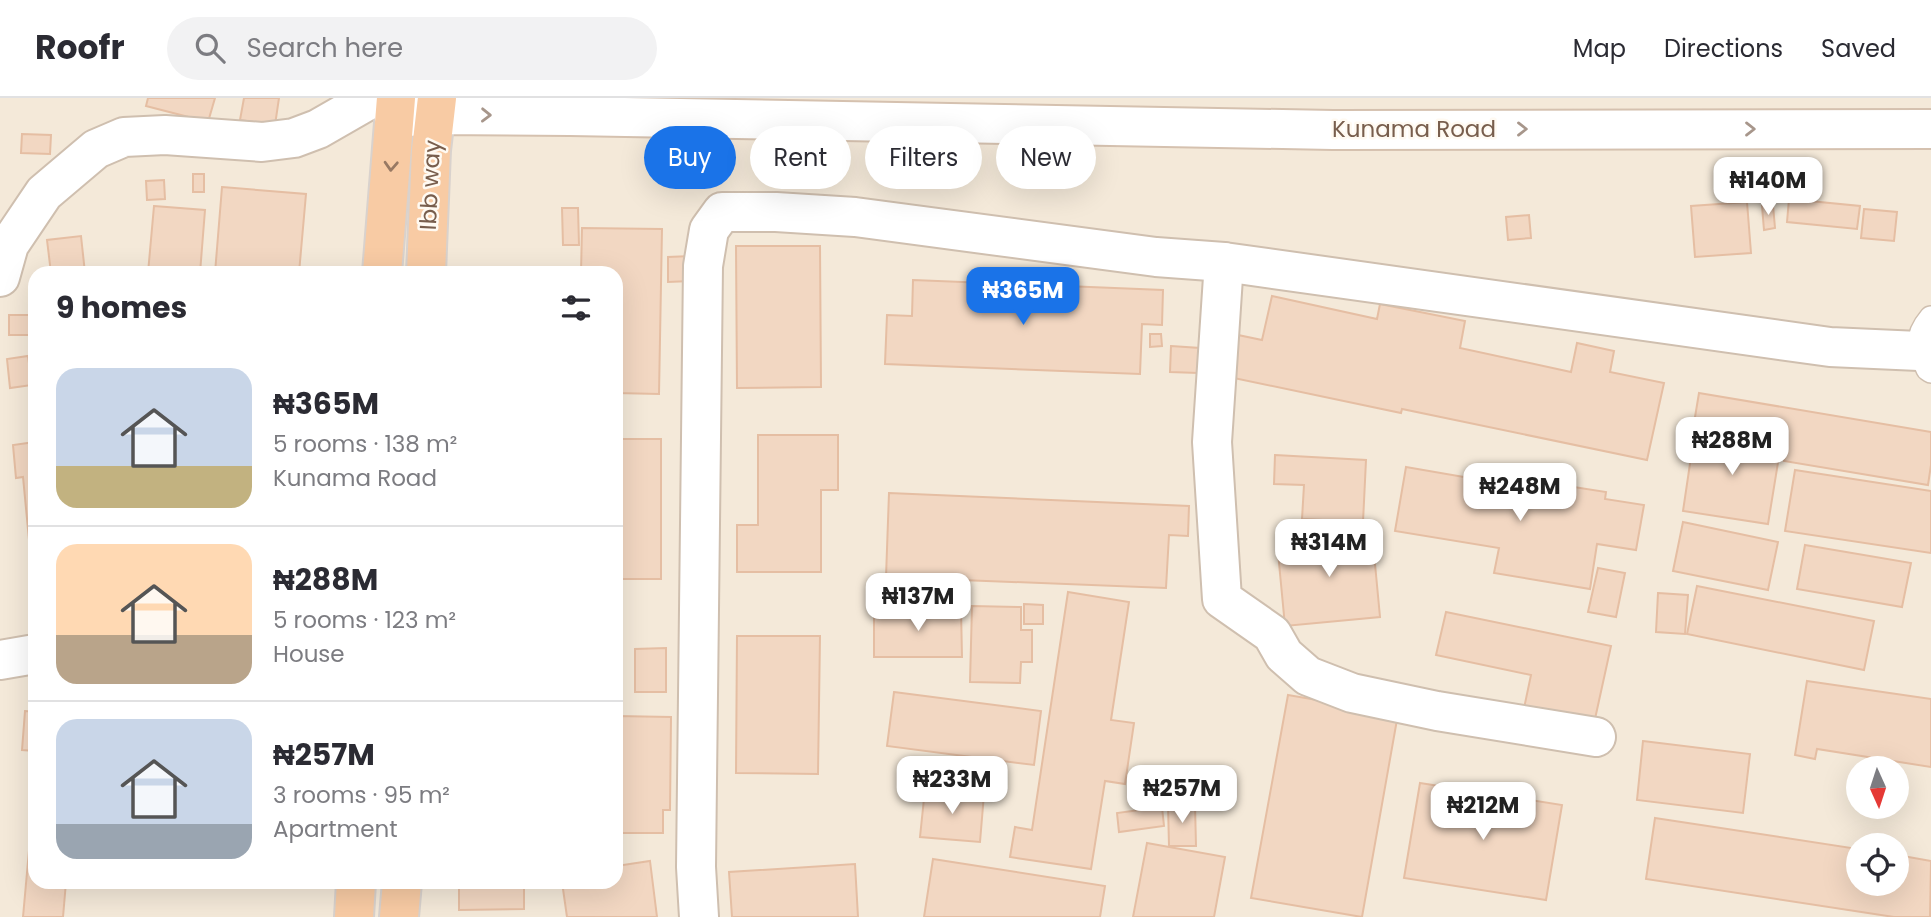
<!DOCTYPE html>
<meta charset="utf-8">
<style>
body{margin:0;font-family:Poppins,sans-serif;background:#f2f2f3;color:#2b2b33;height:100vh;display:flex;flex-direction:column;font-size:26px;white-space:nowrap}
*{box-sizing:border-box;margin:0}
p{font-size:23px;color:#7c7c81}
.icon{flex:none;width:38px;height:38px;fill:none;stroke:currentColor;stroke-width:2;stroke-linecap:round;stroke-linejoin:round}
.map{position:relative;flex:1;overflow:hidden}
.side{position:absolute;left:28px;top:168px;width:595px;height:623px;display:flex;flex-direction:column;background:#fff;border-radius:21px;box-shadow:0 7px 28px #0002}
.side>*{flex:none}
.banner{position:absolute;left:644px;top:28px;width:665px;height:63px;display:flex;gap:14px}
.needle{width:46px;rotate:177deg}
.fabs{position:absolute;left:1846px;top:658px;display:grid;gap:14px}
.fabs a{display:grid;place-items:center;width:63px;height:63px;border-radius:50%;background:#fff;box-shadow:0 7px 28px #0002;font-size:35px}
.price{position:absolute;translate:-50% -60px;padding:0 16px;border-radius:14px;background:#fff;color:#222;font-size:23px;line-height:46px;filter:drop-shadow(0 2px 4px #0008)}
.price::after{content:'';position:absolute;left:50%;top:42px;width:21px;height:16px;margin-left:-10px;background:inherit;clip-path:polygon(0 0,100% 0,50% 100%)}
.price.active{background:#1a73e8;color:#fff}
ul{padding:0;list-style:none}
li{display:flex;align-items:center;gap:21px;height:175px;padding:0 28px}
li+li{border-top:2px solid #e1e1e2}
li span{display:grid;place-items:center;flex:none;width:196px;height:140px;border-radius:21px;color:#555}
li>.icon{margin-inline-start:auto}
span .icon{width:84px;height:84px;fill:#fffc;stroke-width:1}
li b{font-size:30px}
h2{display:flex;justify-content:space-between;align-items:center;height:84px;padding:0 28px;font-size:30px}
.chip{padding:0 24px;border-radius:32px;background:#fff;box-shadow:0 7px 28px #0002;font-size:24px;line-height:63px}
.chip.active{background:#1a73e8;color:#fff}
header{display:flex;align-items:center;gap:42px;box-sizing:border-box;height:98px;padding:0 35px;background:#fff;border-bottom:2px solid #e1e1e2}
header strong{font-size:33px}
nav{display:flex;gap:38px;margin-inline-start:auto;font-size:24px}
.search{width:490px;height:63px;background:#f2f2f3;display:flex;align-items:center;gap:18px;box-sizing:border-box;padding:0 24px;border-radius:38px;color:#7c7c81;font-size:26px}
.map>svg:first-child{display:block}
.residential{fill:#f4e9d9;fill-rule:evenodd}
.building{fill:#f2d7c2;stroke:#e5bea3;stroke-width:2}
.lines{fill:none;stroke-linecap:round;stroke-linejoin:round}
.service-casing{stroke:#cfbfaf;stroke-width:26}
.minor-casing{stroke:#cfbfaf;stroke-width:42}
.tertiary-casing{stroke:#cfbfaf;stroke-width:42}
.secondary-casing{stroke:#d5c1af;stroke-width:42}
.trunk-casing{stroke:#d9d2cd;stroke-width:42}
.service{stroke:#fff;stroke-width:23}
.minor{stroke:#fff;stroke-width:38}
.tertiary{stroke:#fff;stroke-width:38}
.secondary{stroke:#fff;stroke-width:38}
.trunk{stroke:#f8cba4;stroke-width:38}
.oneway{stroke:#a7968b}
.oneway2{stroke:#987963}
.labels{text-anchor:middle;stroke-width:5;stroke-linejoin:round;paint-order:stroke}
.street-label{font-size:23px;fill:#785e4d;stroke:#fffaf2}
</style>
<header>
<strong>Roofr</strong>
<div class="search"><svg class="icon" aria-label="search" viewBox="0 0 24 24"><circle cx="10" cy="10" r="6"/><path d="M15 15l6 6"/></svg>Search here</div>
<nav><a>Map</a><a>Directions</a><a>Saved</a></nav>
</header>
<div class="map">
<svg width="1931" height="819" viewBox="0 0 1931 819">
<rect width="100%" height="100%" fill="#fdf6eb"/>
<path class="residential" d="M0,0H1931V819H0ZM35,175H616V784H35ZM1858,670H1897V709H1858ZM1858,747H1897V786H1858Z"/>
<g class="building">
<polygon points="148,0 215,0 208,24 146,8"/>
<polygon points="244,0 279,0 275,27 240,22"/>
<polygon points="22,36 51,37 50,56 21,55"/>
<rect x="193" y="76" width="11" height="18"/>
<polygon points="164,82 165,101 147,102 146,83"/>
<polygon points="222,89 306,96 299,175 215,175"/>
<polygon points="1789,101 1860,108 1857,131 1787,124"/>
<polygon points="1747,104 1751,155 1695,159 1691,108"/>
<polygon points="1773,107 1775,130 1764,132 1762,108"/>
<polygon points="154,108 205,112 200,175 148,175"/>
<polygon points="562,110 578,110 579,147 563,147"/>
<polygon points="1864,111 1897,114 1894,143 1861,140"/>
<polygon points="1529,117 1531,140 1508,142 1506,119"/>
<polygon points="582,130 662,131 659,296 616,295 616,175 581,175"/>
<polygon points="81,138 85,175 51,175 47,142"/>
<polygon points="736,148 820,148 821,289 737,290"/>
<polygon points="691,158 691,183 668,184 668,159"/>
<polygon points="913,182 1163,192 1162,227 1142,226 1140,276 885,266 887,217 912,218"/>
<polygon points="1272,198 1377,221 1380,206 1465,223 1460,250 1571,274 1577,245 1614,253 1610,274 1664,285 1647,362 1402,311 1401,315 1229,279 1238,237 1262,242"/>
<rect x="9" y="217" width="26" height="20"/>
<polygon points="1150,236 1161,236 1162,248 1150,249"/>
<polygon points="1171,248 1200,250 1198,275 1170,274"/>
<polygon points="31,250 35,250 35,284"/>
<polygon points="28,258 32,287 10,290 7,261"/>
<polygon points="1699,295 1931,334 1931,367 1928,387 1784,363 1787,342 1694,325"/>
<polygon points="1695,332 1781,346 1768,426 1683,413"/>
<polygon points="758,337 838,337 838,392 821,392 821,474 737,474 737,427 758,427"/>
<rect x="616" y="341" width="45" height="140"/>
<polygon points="35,344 35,473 32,473 23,379 16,380 13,347"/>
<polygon points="1275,357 1366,362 1363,424 1302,421 1304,387 1274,386"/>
<polygon points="1406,369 1528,390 1529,382 1606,394 1605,401 1644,407 1636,452 1597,446 1590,491 1494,475 1499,450 1395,433"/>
<polygon points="1795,372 1931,393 1931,455 1785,433"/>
<polygon points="889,395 1189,408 1188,438 1169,437 1166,490 886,479"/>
<polygon points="1683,424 1778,444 1768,492 1673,473"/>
<polygon points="1372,434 1380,519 1285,528 1277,444"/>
<polygon points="1805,447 1911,465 1902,509 1797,491"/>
<polygon points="1598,470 1625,475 1616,519 1588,514"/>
<polygon points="1697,488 1874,523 1864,572 1687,536"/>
<polygon points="1068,494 1129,504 1111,622 1134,625 1125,686 1105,683 1091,771 1010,759 1015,729 1032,732"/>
<polygon points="1658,495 1688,497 1685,536 1656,534"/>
<polygon points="1024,506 1043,507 1043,526 1024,526"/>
<polygon points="972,508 1021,509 1021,532 1032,532 1032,564 1021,564 1020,585 970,584"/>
<polygon points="874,511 961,511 962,559 874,559"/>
<polygon points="1446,514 1611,548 1593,630 1523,615 1531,577 1436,557"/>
<polygon points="737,538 820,538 818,676 736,675"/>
<polygon points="666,550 666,594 635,594 635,551"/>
<rect x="616" y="554" width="5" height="40"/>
<polygon points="1807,583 1931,601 1931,669 1817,651 1815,661 1795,657"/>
<polygon points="894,594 1041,613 1034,667 887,648"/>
<polygon points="1288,597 1398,616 1362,819 1251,800"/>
<polygon points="25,613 35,614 35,653 22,652"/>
<polygon points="616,618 671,619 670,712 663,712 663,735 616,735"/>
<polygon points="1643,643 1750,656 1743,715 1637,702"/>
<polygon points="1420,685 1562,707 1546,802 1404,780"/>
<polygon points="925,691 984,696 980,744 920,739"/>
<polygon points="1195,706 1196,748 1169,748 1168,707"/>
<polygon points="33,708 35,709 35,784 66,784 63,819 23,819"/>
<polygon points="1162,709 1164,728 1119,734 1117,715"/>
<polygon points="1655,720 1858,751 1858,786 1897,786 1897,757 1931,763 1930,819 1894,819 1646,781"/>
<polygon points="1147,745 1225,759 1214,819 1133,819"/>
<polygon points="933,761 1105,788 1100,819 924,819"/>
<polygon points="650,763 657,819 567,819 562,784 616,784 616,768"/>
<polygon points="855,766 858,819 732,819 729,774"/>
<polygon points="459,784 524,784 524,811 459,812"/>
</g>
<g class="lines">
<defs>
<path id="service" d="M1931,220C1915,239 1918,250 1928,271L1931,273"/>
<g id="minor">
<polyline points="1224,164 1212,344 1222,501 1272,536 1284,557 1308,578 1352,595 1437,613 1596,639"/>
<polyline points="0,179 9,147 44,95 96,51 124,39 165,37 262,44 294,40 318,31 372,0"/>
<polyline points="699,819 696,769 703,168 709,132 722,114 776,114 855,119 1156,159 1224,164 1830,249 1919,253"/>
</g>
<polyline id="tertiary" points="0,562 35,556"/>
<polyline id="secondary" points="394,20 434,17 570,18 1333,32 1931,31"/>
<g id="trunk">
<polyline points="382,175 396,0"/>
<polyline points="426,175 431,52 437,0"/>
<polyline points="354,819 356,784"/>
<polyline points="399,819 402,784"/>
</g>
</defs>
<use href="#service" class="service-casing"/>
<use href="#minor" class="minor-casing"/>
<use href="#tertiary" class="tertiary-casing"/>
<use href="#secondary" class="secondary-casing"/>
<use href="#trunk" class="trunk-casing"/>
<use href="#service" class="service"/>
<use href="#minor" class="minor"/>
<use href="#tertiary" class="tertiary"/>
<use href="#secondary" class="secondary"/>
<use href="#trunk" class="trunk"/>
</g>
<defs><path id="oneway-chevron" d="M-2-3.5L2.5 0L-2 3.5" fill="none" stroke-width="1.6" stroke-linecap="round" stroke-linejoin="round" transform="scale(1.75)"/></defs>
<g class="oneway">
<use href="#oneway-chevron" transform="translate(486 17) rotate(1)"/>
<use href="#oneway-chevron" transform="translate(1522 31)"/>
<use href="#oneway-chevron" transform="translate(1750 31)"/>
</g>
<use class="oneway2" href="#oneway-chevron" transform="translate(391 68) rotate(93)"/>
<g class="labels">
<g class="street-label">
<text x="1414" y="39">Kunama Road</text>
<text transform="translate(430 87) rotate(-87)" y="8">Ibb way</text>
</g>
</g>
</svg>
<div class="fabs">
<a><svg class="needle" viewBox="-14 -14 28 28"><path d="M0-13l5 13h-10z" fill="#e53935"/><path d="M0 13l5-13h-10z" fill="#7c7c81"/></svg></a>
<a><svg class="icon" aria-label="locate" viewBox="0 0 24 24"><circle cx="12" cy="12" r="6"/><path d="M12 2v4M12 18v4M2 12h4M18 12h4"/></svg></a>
</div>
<b class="price" style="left:1768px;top:119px">₦140M</b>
<b class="price active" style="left:1023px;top:229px">₦365M</b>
<b class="price" style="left:1732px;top:379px">₦288M</b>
<b class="price" style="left:1520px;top:425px">₦248M</b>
<b class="price" style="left:1329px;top:481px">₦314M</b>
<b class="price" style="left:918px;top:535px">₦137M</b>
<b class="price" style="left:952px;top:718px">₦233M</b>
<b class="price" style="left:1182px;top:727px">₦257M</b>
<b class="price" style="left:1483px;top:744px">₦212M</b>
<div class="banner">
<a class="chip active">Buy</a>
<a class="chip">Rent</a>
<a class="chip">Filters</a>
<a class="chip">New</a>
</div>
<section class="side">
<h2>9 homes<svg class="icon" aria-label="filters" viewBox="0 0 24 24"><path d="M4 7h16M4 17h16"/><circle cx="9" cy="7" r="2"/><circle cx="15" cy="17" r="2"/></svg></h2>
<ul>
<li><span style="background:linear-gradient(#c9d6e8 70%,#c2b280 0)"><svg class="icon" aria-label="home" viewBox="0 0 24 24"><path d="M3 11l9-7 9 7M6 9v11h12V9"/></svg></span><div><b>₦365M</b><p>5 rooms · 138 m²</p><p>Kunama Road</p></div></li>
<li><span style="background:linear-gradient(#ffd9b3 65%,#b9a48a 0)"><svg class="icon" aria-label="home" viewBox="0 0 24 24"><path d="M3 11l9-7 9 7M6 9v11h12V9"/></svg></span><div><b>₦288M</b><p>5 rooms · 123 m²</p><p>House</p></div></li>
<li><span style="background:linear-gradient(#c9d6e8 75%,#9aa5b1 0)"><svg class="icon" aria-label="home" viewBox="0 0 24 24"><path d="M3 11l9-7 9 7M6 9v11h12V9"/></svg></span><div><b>₦257M</b><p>3 rooms · 95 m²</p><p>Apartment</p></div></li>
</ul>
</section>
</div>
